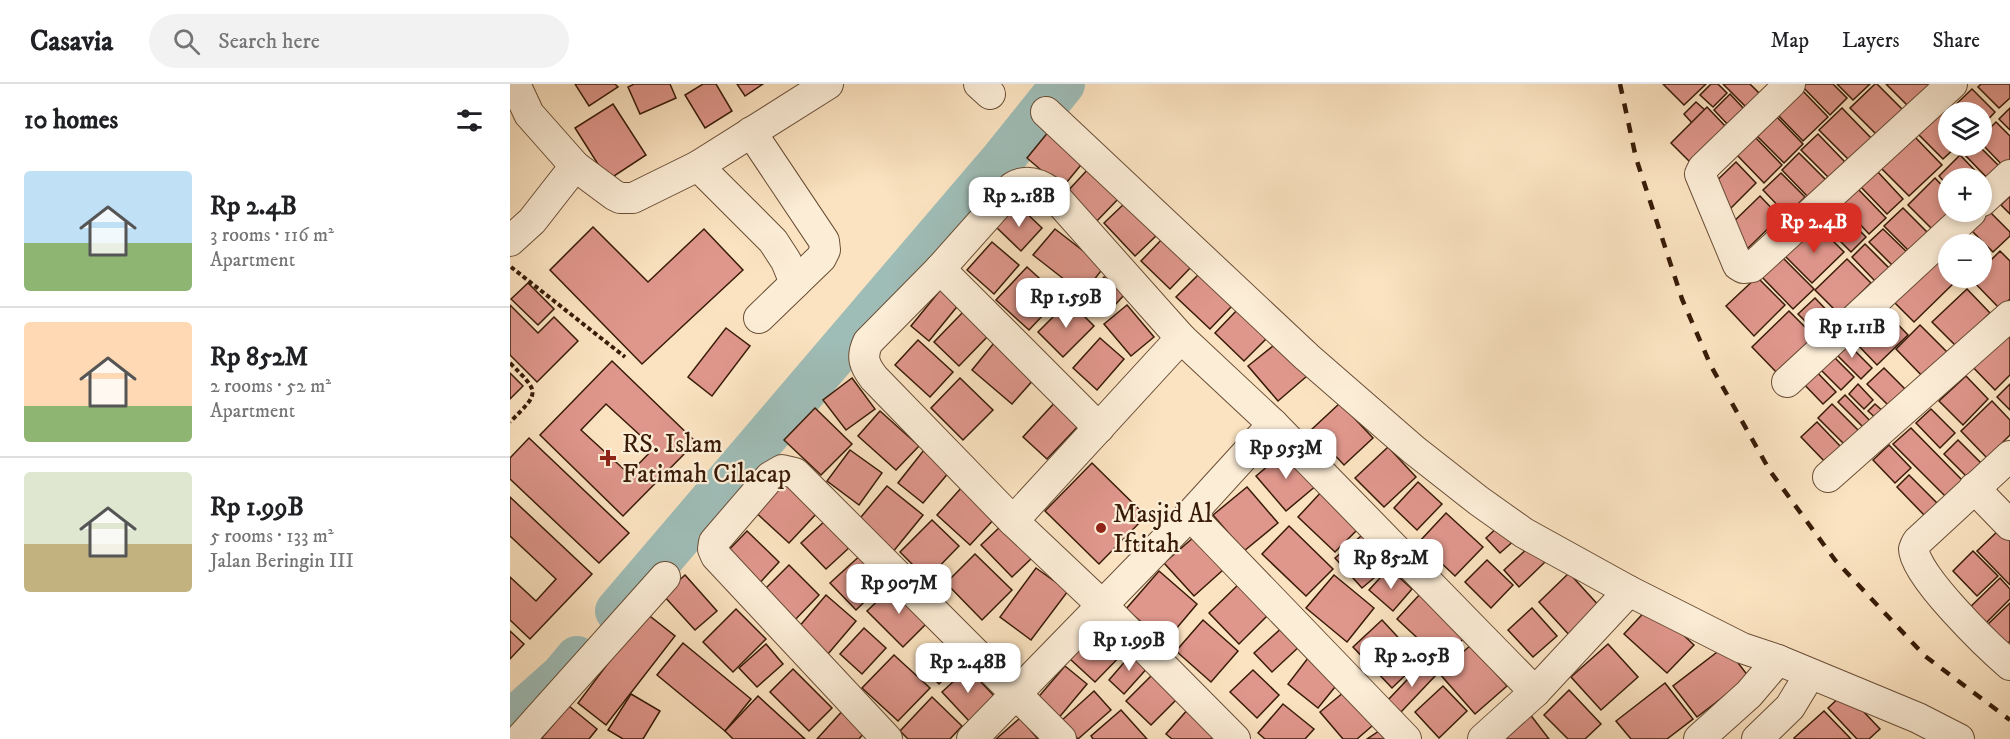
<!DOCTYPE html>
<meta charset="utf-8">
<style>
body{margin:0;font-family:"IM FELL DW Pica",serif;background:#f2f2f2;color:#202124;height:100vh;display:flex;flex-direction:column;font-size:22px;white-space:nowrap}
*{box-sizing:border-box;margin:0}
p{font-size:20px;color:#757577}
.icon{flex:none;width:33px;height:33px;fill:none;stroke:currentColor;stroke-width:2;stroke-linecap:round;stroke-linejoin:round}
.map{position:relative;flex:1;overflow:hidden}
.panel{display:flex;flex-direction:column;background:#fff;width:510px}
.panel>*{flex:none}
.tools{position:absolute;left:1428px;top:18px;display:grid;gap:12px}
.tools a{display:grid;place-items:center;width:54px;height:54px;border-radius:50%;background:#fff;box-shadow:0 3px 9px #0003;font-size:30px}
.price{position:absolute;translate:-50% -51px;padding:0 14px;border-radius:12px;background:#fff;color:#222;font-size:20px;line-height:39px;filter:drop-shadow(0 2px 3px #0008)}
.price::after{content:'';position:absolute;left:50%;top:36px;width:18px;height:14px;margin-left:-9px;background:inherit;clip-path:polygon(0 0,100% 0,50% 100%)}
.price.selected{background:#d93025;color:#fff}
ul{padding:0;list-style:none}
li{display:flex;align-items:center;gap:18px;height:150px;padding:0 24px}
li+li{border-top:2px solid #e0e0e0}
li span{display:grid;place-items:center;flex:none;width:168px;height:120px;border-radius:6px;color:#555}
li>.icon{margin-inline-start:auto}
span .icon{width:72px;height:72px;fill:#fffc;stroke-width:1}
li b{font-size:26px}
h2{display:flex;justify-content:space-between;align-items:center;height:72px;padding:0 24px;font-size:26px}
header{display:flex;align-items:center;gap:36px;box-sizing:border-box;height:84px;padding:0 30px;background:#fff;border-bottom:2px solid #e0e0e0}
header strong{font-size:28px}
nav{display:flex;gap:33px;margin-inline-start:auto;font-size:21px}
.search{width:420px;height:54px;background:#f2f2f2;display:flex;align-items:center;gap:15px;box-sizing:border-box;padding:0 21px;border-radius:33px;color:#757577;font-size:22px}
main{display:flex;flex:1;min-height:0}
.map>svg:first-child{display:block}
.lines{fill:none;stroke-linecap:round;stroke-linejoin:round}
.river{stroke:#9fbdb7;stroke-width:44}
.building{fill:#df968b;stroke:#391c08;stroke-width:1.5;fill-rule:evenodd}
.minor-casing{stroke:#6a4e36;stroke-width:32}
.path{stroke:#391c08;stroke-width:4;stroke-dasharray:4.5 3;stroke-linecap:butt}
.minor{stroke:#fcedd7;stroke-width:30}
.rail{stroke:#391c08;stroke-width:4.5;stroke-dasharray:10 10;stroke-linecap:butt}
.poi-dot{fill:#8f2418;stroke:#fcedd7;stroke-width:2}
.labels{text-anchor:middle;stroke-width:4.5;stroke-linejoin:round;paint-order:stroke}
.poi-label{font-size:26px;fill:#391c08;stroke:#fcedd7;text-anchor:start}
</style>
<header>
<strong>Casavia</strong>
<div class="search"><svg class="icon" aria-label="search" viewBox="0 0 24 24"><circle cx="10" cy="10" r="6"/><path d="M15 15l6 6"/></svg>Search here</div>
<nav><a>Map</a><a>Layers</a><a>Share</a></nav>
</header>
<main>
<section class="panel">
<h2>10 homes<svg class="icon" aria-label="filters" viewBox="0 0 24 24"><path d="M4 7h16M4 17h16"/><circle cx="9" cy="7" r="2"/><circle cx="15" cy="17" r="2"/></svg></h2>
<ul>
<li><span style="background:linear-gradient(#bfe0f5 60%,#8fb573 0)"><svg class="icon" aria-label="home" viewBox="0 0 24 24"><path d="M3 11l9-7 9 7M6 9v11h12V9"/></svg></span><div><b>Rp 2.4B</b><p>3 rooms · 116 m²</p><p>Apartment</p></div></li>
<li><span style="background:linear-gradient(#ffd9b3 70%,#8fb573 0)"><svg class="icon" aria-label="home" viewBox="0 0 24 24"><path d="M3 11l9-7 9 7M6 9v11h12V9"/></svg></span><div><b>Rp 852M</b><p>2 rooms · 52 m²</p><p>Apartment</p></div></li>
<li><span style="background:linear-gradient(#dfe7d0 60%,#c2b280 0)"><svg class="icon" aria-label="home" viewBox="0 0 24 24"><path d="M3 11l9-7 9 7M6 9v11h12V9"/></svg></span><div><b>Rp 1.99B</b><p>5 rooms · 133 m²</p><p>Jalan Beringin III</p></div></li>
</ul>
</section>
<div class="map">
<svg width="1500" height="655" viewBox="0 0 1500 655">
<rect width="100%" height="100%" fill="#fbe3c1"/>
<filter id="stains"><feTurbulence type="fractalNoise" baseFrequency=".00333" numOctaves="4"/><feColorMatrix values="0 0 0 0 .2 0 0 0 0 .09 0 0 0 0 .02 0 0 0 .5 -.17"/></filter>
<radialGradient id="worn" r=".72"><stop offset=".6" stop-color="#630" stop-opacity="0"/><stop offset="1" stop-color="#630" stop-opacity=".3"/></radialGradient>
<g class="lines">
<g class="river">
<polyline points="107,527 492,76 553,0"/>
<polyline points="0,638 52,592 67,574"/>
</g>
</g>
<g class="building">
<polygon points="65,0 105,0 108,3 79,22"/>
<polygon points="124,0 160,0 166,14 130,30 118,3"/>
<polygon points="193,0 206,0 222,27 195,44 175,11"/>
<polygon points="227,0 253,0 235,12"/>
<polygon points="1153,0 1196,0 1174,21"/>
<polygon points="1201,0 1208,0 1217,9 1203,23 1190,11"/>
<polygon points="1213,0 1240,0 1252,12 1238,25"/>
<polygon points="1290,0 1323,0 1337,14 1320,31"/>
<polygon points="1327,0 1360,0 1343,16"/>
<polygon points="1365,0 1367,0 1395,28 1369,53 1340,24"/>
<polygon points="1376,0 1426,0 1401,25"/>
<polygon points="1471,0 1500,0 1500,14 1489,24 1468,3"/>
<polygon points="1290,4 1318,33 1293,57 1265,28"/>
<polygon points="1462,5 1485,28 1472,42 1472,28 1439,27"/>
<polygon points="1220,10 1236,27 1220,43 1204,26"/>
<polygon points="1186,18 1195,26 1182,39 1174,30"/>
<polygon points="103,20 136,71 98,96 65,44"/>
<polygon points="1197,23 1217,44 1181,79 1161,59"/>
<polygon points="1332,24 1363,56 1341,78 1309,46"/>
<polygon points="1500,24 1500,46 1489,35"/>
<polygon points="1432,27 1438,34 1438,62 1447,62 1433,75 1408,50"/>
<polygon points="1264,30 1293,60 1274,79 1244,49"/>
<polygon points="1486,38 1500,52 1500,85 1498,87 1472,60 1472,52"/>
<polygon points="539,47 575,76 552,104 517,74"/>
<polygon points="1308,50 1335,78 1319,94 1291,66"/>
<polygon points="1244,52 1272,81 1254,99 1226,70"/>
<polygon points="1404,52 1432,81 1399,112 1371,84"/>
<polygon points="1463,62 1469,62 1495,88 1483,100 1454,70"/>
<polygon points="1289,69 1317,97 1299,114 1272,86"/>
<polygon points="1450,71 1480,102 1472,111 1472,94 1438,94 1438,102 1429,92"/>
<polygon points="1226,78 1246,99 1218,127 1197,106"/>
<polygon points="580,83 611,112 585,139 555,110"/>
<polygon points="1367,87 1393,115 1377,130 1351,103"/>
<polygon points="1271,89 1295,113 1277,131 1253,106"/>
<polygon points="1425,94 1438,108 1438,128 1447,128 1426,149 1398,121"/>
<polygon points="1348,105 1376,134 1359,150 1332,121"/>
<polygon points="1250,112 1270,133 1235,167 1215,146"/>
<polygon points="1500,112 1500,130 1491,121"/>
<polygon points="615,119 646,152 625,172 594,139"/>
<polygon points="508,121 532,144 511,167 486,143"/>
<polygon points="1327,124 1356,153 1341,168 1312,139"/>
<polygon points="1393,124 1420,151 1401,169 1374,142"/>
<polygon points="1478,126 1500,148 1500,152 1483,168 1459,144"/>
<polygon points="1306,140 1334,168 1302,199 1274,171"/>
<polygon points="83,143 138,198 194,145 233,186 132,280 40,186"/>
<polygon points="545,145 594,183 573,210 523,171"/>
<polygon points="1373,145 1399,170 1385,184 1359,158"/>
<polygon points="1455,147 1469,160 1442,160"/>
<polygon points="654,153 683,181 660,205 631,177"/>
<polygon points="482,158 509,181 484,210 457,186"/>
<polygon points="1355,160 1379,184 1365,197 1342,173"/>
<polygon points="1490,167 1500,177 1500,215 1490,225 1461,195 1463,194 1472,194 1472,185"/>
<polygon points="1270,171 1304,205 1283,225 1250,191"/>
<polygon points="1337,175 1361,199 1329,230 1305,206"/>
<polygon points="1426,175 1438,187 1438,194 1445,194 1447,196 1404,238 1383,217"/>
<polygon points="517,183 550,213 519,246 486,216"/>
<polygon points="689,190 722,222 700,245 666,213"/>
<polygon points="594,193 614,211 595,232 575,214"/>
<polygon points="1247,193 1275,221 1244,252 1216,222"/>
<polygon points="18,199 44,225 28,241 1,215"/>
<polygon points="432,204 450,219 419,257 401,242"/>
<polygon points="1457,205 1480,229 1446,262 1422,238"/>
<polygon points="1305,214 1325,235 1309,251 1288,230"/>
<polygon points="559,217 584,242 553,273 528,248"/>
<polygon points="0,221 28,249 44,233 68,257 27,298 0,271"/>
<polygon points="617,221 644,253 621,272 594,240"/>
<polygon points="728,225 757,254 734,277 705,249"/>
<polygon points="454,227 479,251 449,282 424,258"/>
<polygon points="1279,227 1306,254 1269,291 1242,263"/>
<polygon points="1376,228 1398,251 1367,281 1345,258"/>
<polygon points="1410,241 1441,272 1416,296 1386,265"/>
<polygon points="1500,243 1500,291 1485,306 1457,277"/>
<polygon points="216,244 240,262 202,312 178,293"/>
<polygon points="590,254 614,275 587,306 563,284"/>
<polygon points="1333,255 1362,284 1351,295 1322,266"/>
<polygon points="408,256 443,288 420,313 385,281"/>
<polygon points="768,258 797,292 768,317 738,282"/>
<polygon points="484,259 525,294 502,320 462,286"/>
<polygon points="1319,268 1344,293 1331,306 1306,281"/>
<path d="M102,277L186,358L113,432L30,351ZM96,320L144,364L119,390L71,346Z"/>
<polygon points="1302,283 1326,308 1313,320 1289,295"/>
<polygon points="1374,284 1402,312 1385,328 1357,300"/>
<polygon points="0,289 13,302 0,315"/>
<polygon points="1456,292 1478,315 1453,341 1429,317"/>
<polygon points="342,294 365,325 336,346 313,316"/>
<polygon points="450,294 483,326 453,356 421,324"/>
<polygon points="1348,300 1363,316 1354,325 1339,310"/>
<polygon points="1500,300 1500,326 1487,313"/>
<polygon points="1335,311 1365,342 1358,348 1328,318"/>
<polygon points="548,315 573,337 537,375 513,353"/>
<polygon points="1482,317 1500,336 1500,351 1477,374 1451,347"/>
<polygon points="830,319 863,354 834,381 801,346"/>
<polygon points="1322,320 1353,351 1339,365 1308,334"/>
<polygon points="1365,320 1375,329 1368,336 1358,327"/>
<polygon points="305,324 342,360 311,391 274,356"/>
<polygon points="1421,325 1445,349 1430,364 1406,339"/>
<polygon points="370,327 409,362 386,386 348,352"/>
<polygon points="1307,338 1333,365 1317,380 1291,353"/>
<polygon points="1401,344 1453,397 1437,414 1383,360"/>
<polygon points="19,354 119,449 89,479 0,395 0,374"/>
<polygon points="1448,356 1473,381 1459,395 1434,370"/>
<polygon points="1379,361 1401,384 1385,399 1363,376"/>
<polygon points="878,363 906,393 874,423 845,394"/>
<polygon points="340,366 372,389 349,421 317,397"/>
<polygon points="414,366 440,387 413,419 388,399"/>
<polygon points="777,366 807,401 776,427 746,392"/>
<polygon points="582,379 636,432 589,480 535,427"/>
<polygon points="1399,391 1428,420 1415,432 1387,403"/>
<polygon points="271,394 308,428 279,459 242,425"/>
<polygon points="908,398 932,420 907,446 884,424"/>
<polygon points="377,402 413,431 382,469 346,439"/>
<polygon points="452,403 486,433 460,461 427,431"/>
<polygon points="737,403 768,439 734,467 703,431"/>
<polygon points="814,405 852,441 825,468 788,433"/>
<polygon points="0,413 82,490 20,555 0,536 0,493 26,517 46,495 0,452"/>
<polygon points="936,429 973,463 945,492 909,458"/>
<polygon points="316,436 341,462 316,485 291,459"/>
<polygon points="422,436 449,462 417,495 390,468"/>
<polygon points="992,439 1006,455 990,469 976,454"/>
<polygon points="492,441 523,473 502,493 471,461"/>
<polygon points="779,442 823,485 796,512 752,470"/>
<polygon points="1490,445 1500,455 1500,501 1467,467"/>
<polygon points="237,447 269,478 246,503 213,472"/>
<polygon points="857,447 884,477 852,504 825,474"/>
<polygon points="684,453 713,486 684,512 654,479"/>
<polygon points="1020,462 1035,478 1009,503 994,486"/>
<polygon points="1463,467 1488,492 1467,512 1443,487"/>
<polygon points="354,468 379,494 346,526 320,499"/>
<polygon points="465,470 502,506 472,536 436,499"/>
<polygon points="977,476 1003,501 981,524 955,498"/>
<polygon points="279,481 309,511 282,539 251,509"/>
<polygon points="526,484 558,507 521,556 490,533"/>
<polygon points="879,484 902,505 883,527 859,506"/>
<polygon points="649,487 687,520 655,558 616,525"/>
<polygon points="1059,489 1092,525 1062,554 1029,518"/>
<polygon points="175,491 207,527 185,546 153,511"/>
<polygon points="824,491 864,524 837,558 796,524"/>
<polygon points="1490,494 1500,505 1500,515 1469,546 1453,530"/>
<polygon points="730,499 760,529 729,560 699,529"/>
<polygon points="385,500 421,535 393,563 357,527"/>
<polygon points="911,509 956,552 932,577 887,535"/>
<polygon points="316,511 346,537 318,570 288,544"/>
<polygon points="1500,519 1500,557 1496,562 1476,542"/>
<polygon points="1141,521 1184,561 1157,589 1114,550"/>
<polygon points="1022,524 1047,552 1023,573 998,546"/>
<polygon points="226,525 256,555 223,588 193,558"/>
<polygon points="136,529 165,552 96,641 68,619"/>
<polygon points="693,536 728,567 701,598 666,567"/>
<polygon points="872,536 910,577 882,604 843,563"/>
<polygon points="595,538 620,562 585,598 560,575"/>
<polygon points="775,541 792,560 762,588 744,569"/>
<polygon points="354,544 376,564 352,590 330,570"/>
<polygon points="0,547 14,560 0,575"/>
<polygon points="436,557 454,575 429,600 411,582"/>
<polygon points="173,559 241,615 215,647 147,591"/>
<polygon points="256,560 273,580 247,603 229,584"/>
<polygon points="1098,560 1128,593 1091,626 1061,593"/>
<polygon points="961,561 997,602 965,630 929,589"/>
<polygon points="1215,562 1239,593 1187,633 1163,602"/>
<polygon points="624,567 640,581 614,610 599,596"/>
<polygon points="384,571 420,604 388,637 352,604"/>
<polygon points="798,574 829,598 808,624 778,600"/>
<polygon points="913,579 926,591 891,628 878,616"/>
<polygon points="555,582 577,600 547,636 525,617"/>
<polygon points="458,584 485,613 459,637 432,608"/>
<polygon points="283,585 322,624 299,647 260,608"/>
<polygon points="743,586 769,611 747,634 720,608"/>
<polygon points="643,590 668,614 641,641 616,617"/>
<polygon points="1155,599 1183,635 1157,655 1121,655 1106,637"/>
<polygon points="933,602 957,627 929,654 905,628"/>
<polygon points="840,603 869,636 847,655 833,655 810,628"/>
<polygon points="1059,606 1091,640 1075,655 1058,655 1034,631"/>
<polygon points="584,607 601,626 568,655 551,637"/>
<polygon points="1335,608 1370,645 1359,655 1347,655 1318,624"/>
<polygon points="121,610 150,627 133,655 113,655 98,646"/>
<polygon points="248,612 295,655 223,655 215,647"/>
<polygon points="422,613 452,642 440,655 398,655 390,647"/>
<polygon points="773,620 804,645 795,655 755,655 748,649"/>
<polygon points="59,622 87,645 79,655 31,655"/>
<polygon points="680,623 706,655 662,655 656,650"/>
<polygon points="335,624 358,644 349,655 307,655"/>
<polygon points="611,626 637,655 583,655 581,652"/>
<polygon points="1314,627 1341,655 1285,655 1284,654"/>
<polygon points="1019,629 1039,655 986,655"/>
<polygon points="510,634 528,655 486,655"/>
<polygon points="872,645 879,655 857,655"/>
</g>
<g class="lines">
<defs>
<g id="minor">
<polyline points="5,0 19,30 65,82 104,111 110,114 123,114 188,82 318,0"/>
<polyline points="469,0 480,10"/>
<polyline points="1280,0 1193,84 1190,90 1228,181 1233,184 1242,183 1442,0"/>
<polyline points="536,28 797,273 904,366 969,417 1014,449 1119,507 1232,564 1268,576 1408,634 1449,655"/>
<polyline points="241,48 314,157 315,166 311,174 249,234"/>
<polyline points="188,82 263,157 276,177 285,199"/>
<polyline points="1472,117 1500,91"/>
<polyline points="0,157 22,137 65,82"/>
<path d="M430,185L503,103C516,95 528,99 541,108L671,254L763,340L680,431L462,655"/>
<polyline points="1277,298 1461,128"/>
<polyline points="763,340 1025,608"/>
<path d="M589,344L430,185L358,258C351,273 354,281 364,294L503,437L592,521L725,655"/>
<path d="M1500,372L1408,457C1407,457 1404,465 1404,465C1403,490 1480,564 1500,581"/>
<polyline points="1318,393 1500,232"/>
<polyline points="1464,404 1500,441"/>
<polyline points="680,431 896,655"/>
<polyline points="503,437 671,254"/>
<polyline points="10,655 155,493"/>
<polyline points="377,655 206,472 203,465 204,458 260,393 272,386 285,389 551,655"/>
<polyline points="973,655 1025,608 1119,507"/>
<polyline points="1189,655 1239,610 1268,576"/>
<polyline points="1247,655 1280,623 1300,590"/>
</g>
</defs>
<use href="#minor" class="minor-casing"/>
<g class="path">
<polyline points="1,183 115,273"/>
<path d="M0,279C30,309 30,308 0,338"/>
</g>
<use href="#minor" class="minor"/>
<polyline class="rail" points="1110,0 1126,74 1172,215 1201,282 1260,387 1325,476 1415,572 1500,636"/>
</g>
<g class="poi-dot">
<path d="M95 365h6v6h6v6h-6v6h-6v-6h-6v-6h6z"/>
<circle cx="591" cy="444" r="6"/>
</g>
<g class="labels">
<g class="poi-label">
<text x="112" y="368">RS. Islam<tspan x="112" dy="30">Fatimah Cilacap</tspan></text>
<text x="603" y="438">Masjid Al<tspan x="603" dy="30">Iftitah</tspan></text>
</g>
</g>
<rect width="100%" height="100%" filter="url(#stains)"/>
<rect width="100%" height="100%" fill="url(#worn)"/>
</svg>
<div class="tools">
<a><svg class="icon" aria-label="layers" viewBox="0 0 24 24"><path d="M12 4l9 5-9 5-9-5zM3 14l9 5 9-5"/></svg></a>
<a>+</a>
<a>−</a>
</div>
<b class="price" style="left:509px;top:144px">Rp 2.18B</b>
<b class="price selected" style="left:1304px;top:170px">Rp 2.4B</b>
<b class="price" style="left:556px;top:245px">Rp 1.59B</b>
<b class="price" style="left:1342px;top:275px">Rp 1.11B</b>
<b class="price" style="left:776px;top:396px">Rp 953M</b>
<b class="price" style="left:881px;top:506px">Rp 852M</b>
<b class="price" style="left:389px;top:531px">Rp 907M</b>
<b class="price" style="left:619px;top:588px">Rp 1.99B</b>
<b class="price" style="left:902px;top:604px">Rp 2.05B</b>
<b class="price" style="left:458px;top:610px">Rp 2.48B</b>
</div>
</main>
